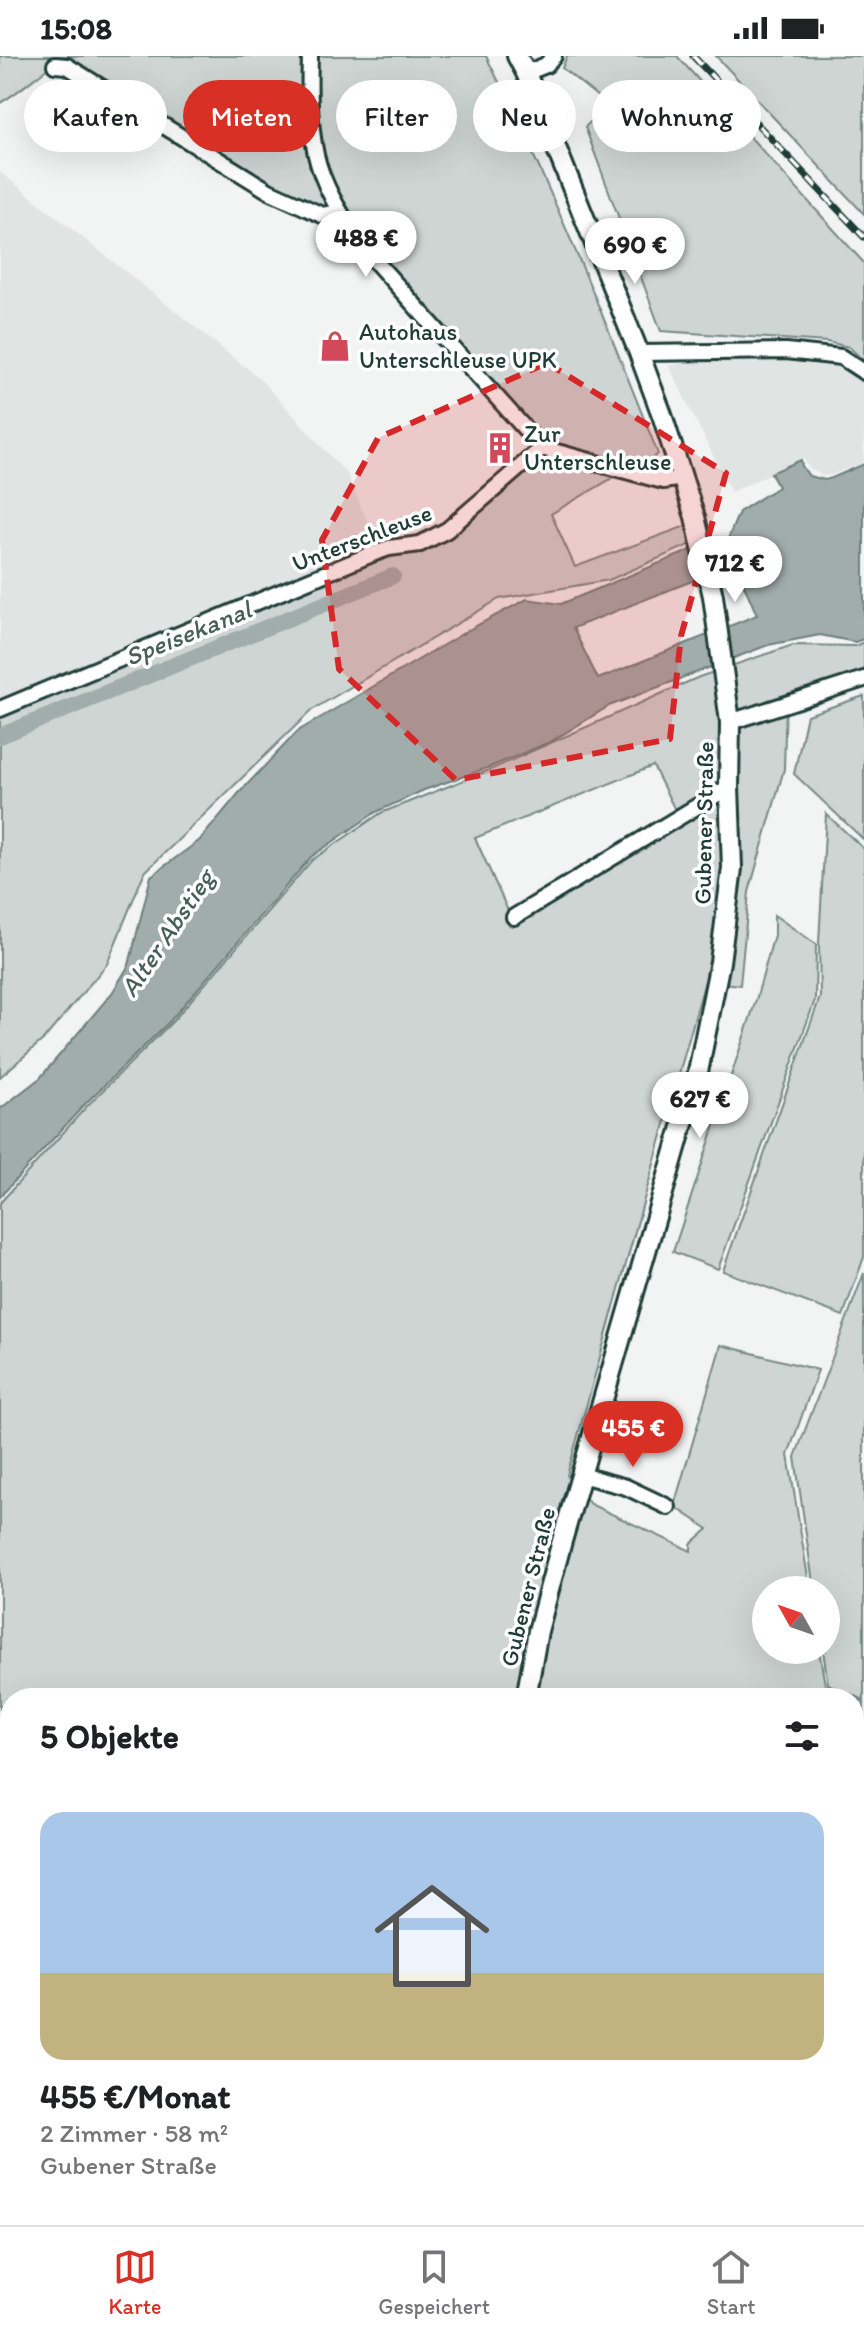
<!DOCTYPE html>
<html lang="de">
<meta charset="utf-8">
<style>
body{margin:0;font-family:Itim,sans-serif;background:#f2f2f2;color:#202124;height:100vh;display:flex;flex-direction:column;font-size:30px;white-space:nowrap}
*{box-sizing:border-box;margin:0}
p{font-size:26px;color:#757577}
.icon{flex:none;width:44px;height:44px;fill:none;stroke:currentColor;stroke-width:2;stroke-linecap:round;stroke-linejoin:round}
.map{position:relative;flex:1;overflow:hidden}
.panel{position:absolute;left:0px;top:1632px;width:864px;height:538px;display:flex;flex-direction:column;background:#fff;border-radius:32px 32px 0 0;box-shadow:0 8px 32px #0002}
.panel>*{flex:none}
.guide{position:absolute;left:24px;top:24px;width:816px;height:72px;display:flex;gap:16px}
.needle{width:52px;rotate:310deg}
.buttons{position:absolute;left:752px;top:1520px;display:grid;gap:16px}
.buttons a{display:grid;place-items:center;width:88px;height:88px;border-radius:50%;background:#fff;box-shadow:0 8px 32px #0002;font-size:40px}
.price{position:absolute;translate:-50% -68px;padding:0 18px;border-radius:28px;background:#fff;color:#222;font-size:26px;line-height:52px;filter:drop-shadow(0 2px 4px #0008)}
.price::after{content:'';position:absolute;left:50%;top:48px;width:24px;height:18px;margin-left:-12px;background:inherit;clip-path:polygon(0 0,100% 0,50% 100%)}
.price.current{background:#d93025;color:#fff}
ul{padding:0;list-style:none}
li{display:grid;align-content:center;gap:16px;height:424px;padding:0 40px}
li+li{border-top:2px solid #e0e0e0}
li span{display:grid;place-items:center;height:248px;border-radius:24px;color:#555}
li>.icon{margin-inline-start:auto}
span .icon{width:144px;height:144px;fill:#fffc;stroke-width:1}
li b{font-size:34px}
h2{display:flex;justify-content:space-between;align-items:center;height:96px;padding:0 40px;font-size:34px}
.tag{padding:0 28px;border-radius:36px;background:#fff;box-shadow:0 8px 32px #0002;font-size:28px;line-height:72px}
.tag.current{background:#d93025;color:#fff}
.status{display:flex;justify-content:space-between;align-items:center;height:56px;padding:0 40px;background:#fff;direction:ltr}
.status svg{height:22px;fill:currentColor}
.menu{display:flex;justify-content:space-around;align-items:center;height:112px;border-top:2px solid #e0e0e0;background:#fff;font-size:22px;color:#757577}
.menu a{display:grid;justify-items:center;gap:4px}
.menu .current{color:#d93025}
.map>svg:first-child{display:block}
.built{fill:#e0e4e3}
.green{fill:#ced5d3;stroke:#768984;stroke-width:2;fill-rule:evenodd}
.water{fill:#a1adaa;stroke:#6d807b;stroke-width:2;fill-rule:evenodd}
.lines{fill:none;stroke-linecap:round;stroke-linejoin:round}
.canal{stroke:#a1adaa;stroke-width:16}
.street-casing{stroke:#1f3d34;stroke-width:20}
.secondary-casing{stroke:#1f3d34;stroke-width:24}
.primary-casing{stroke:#1f3d34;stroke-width:26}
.street{stroke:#fff;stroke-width:14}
.secondary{stroke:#fff;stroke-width:18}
.primary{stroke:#fff;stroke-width:20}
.rail-casing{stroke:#1f3d34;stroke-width:7}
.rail{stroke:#fff;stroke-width:4;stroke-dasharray:12;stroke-linecap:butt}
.marked{fill:#d62828;fill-opacity:0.2;stroke:#d62828;stroke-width:6;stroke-dasharray:16 10;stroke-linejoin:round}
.labels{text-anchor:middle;stroke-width:7;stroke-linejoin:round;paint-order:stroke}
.poi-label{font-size:24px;fill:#1f3d34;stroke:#fff;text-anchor:start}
.street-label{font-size:24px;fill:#1f3d34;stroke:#fff}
.water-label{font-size:26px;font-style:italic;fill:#465f57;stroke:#fff}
</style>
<div class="status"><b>15:08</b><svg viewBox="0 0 49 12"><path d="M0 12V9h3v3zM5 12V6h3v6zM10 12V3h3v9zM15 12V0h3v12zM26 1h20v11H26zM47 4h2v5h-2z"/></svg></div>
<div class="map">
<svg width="864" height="2169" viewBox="0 0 864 2169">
<rect width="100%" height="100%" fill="#f2f3f3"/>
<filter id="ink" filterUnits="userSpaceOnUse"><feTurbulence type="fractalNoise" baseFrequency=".0125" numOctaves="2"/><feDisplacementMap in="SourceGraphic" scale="16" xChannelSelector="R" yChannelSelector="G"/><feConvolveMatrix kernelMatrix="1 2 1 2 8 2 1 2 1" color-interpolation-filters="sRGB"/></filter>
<g filter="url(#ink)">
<g class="built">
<polygon points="0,116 259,322 347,418 379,492 0,648"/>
<polygon points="698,304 822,305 844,310 864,326 864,406 832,419 823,420 809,412 803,402 731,436 669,310"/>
</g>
<g class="green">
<path d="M0,0H305L303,43L335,155L321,156L271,131L62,3C39,16 22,35 0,47Z"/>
<path d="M313,0H486C551,129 605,264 658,398L646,408L546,388L363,184L342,153L319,100Z"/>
<polygon points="567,0 677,0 864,207 864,305 849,291 827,286 661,275 585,71 608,49 562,12"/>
<polygon points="716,0 864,0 864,158"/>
<polygon points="543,395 621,417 551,458 575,511 691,468 696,486 609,524 499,543 312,654 144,817 107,908 44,983 0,1021 0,655 371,501 420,491"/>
<path d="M864,586V614L786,641L784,713L749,836L740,929L705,925L567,1419L590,1448L691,1495V1488L708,1473L674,1450L721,1289L818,1314L788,1399L810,1534H766V1594H819L825,1629L864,1646V2169H660L666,2160H854V1642H10V1665L0,1653V1147L87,1050L173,965L312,804L381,757L492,713L699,621L793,589L855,590ZM653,710L676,756L509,857L475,782Z"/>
<polygon points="864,640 864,784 794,718 807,659"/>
<polygon points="826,758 864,793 864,1201 843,1260 723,1215 820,941 819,887"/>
<polygon points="774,859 816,888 815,944 718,1213 673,1196 756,944 774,879"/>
<polygon points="864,1217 864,1644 828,1628 823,1594 826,1594 826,1534 814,1534 795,1401"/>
<polygon points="0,2079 10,2083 10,2160 660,2160 655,2169 0,2169"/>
</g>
<path class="water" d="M801,404L802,410L809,420L825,424L832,422L864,408V583L855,586L820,579L768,589L609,650L552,685L490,711L424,734L376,756L311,801L170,965L86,1047L0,1141V1053L40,1022L112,937L129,909L151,820L200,784L239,737L298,675L472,572L527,543L561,548L701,490L728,483L739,456L778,431L771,417ZM735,508L757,559L598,623L573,572Z"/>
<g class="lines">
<polyline class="canal" points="0,680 393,520"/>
<defs>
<g id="street">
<path d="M310,0C309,33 309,66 316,99C323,131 343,161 360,188L542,392"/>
<polyline points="55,9 67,10 269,135 322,159 340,156"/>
<polyline points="526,17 546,9 554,0"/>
<polyline points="639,297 786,295 841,301 864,316"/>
<polyline points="0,653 372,498 389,492 420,488 447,474 542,392 663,425 683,422"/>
<polyline points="730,666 864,623"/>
<polyline points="514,861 729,731"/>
<polyline points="581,1419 626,1431 668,1451"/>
<polyline points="0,1807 10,1820"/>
<polyline points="0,1985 10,1980"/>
</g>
<g id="secondary">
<polyline points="517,0 526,17 639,297 662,359 695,461 713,540 730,666 729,731 732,812 720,906 698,1016 562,1485 538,1575 526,1642"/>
<polyline points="571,2160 572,2169"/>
</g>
<g id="primary">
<polyline points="0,2135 10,2141"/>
<polyline points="45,2160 62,2169"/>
</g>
</defs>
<use href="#street" class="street-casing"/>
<use href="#secondary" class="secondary-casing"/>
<use href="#primary" class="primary-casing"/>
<use href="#street" class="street"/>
<use href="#secondary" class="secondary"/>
<use href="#primary" class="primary"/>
<defs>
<polyline id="rail" points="693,0 864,181"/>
</defs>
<use href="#rail" class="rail-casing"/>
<use href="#rail" class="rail"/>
</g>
</g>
<path class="marked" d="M547,307L726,417L681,580L670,683L456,724L339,613L322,484L378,382Z"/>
<defs>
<symbol id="shop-bare" viewBox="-9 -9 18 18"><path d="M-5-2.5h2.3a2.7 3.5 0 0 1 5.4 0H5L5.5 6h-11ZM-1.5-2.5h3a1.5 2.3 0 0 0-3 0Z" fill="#d1495b" stroke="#fff" stroke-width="2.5" paint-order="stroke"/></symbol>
<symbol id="building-bare" viewBox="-9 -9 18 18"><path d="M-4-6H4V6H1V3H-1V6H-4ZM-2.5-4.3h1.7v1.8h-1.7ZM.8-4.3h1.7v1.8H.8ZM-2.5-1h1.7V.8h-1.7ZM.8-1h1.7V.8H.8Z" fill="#d1495b" stroke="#fff" stroke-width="2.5" paint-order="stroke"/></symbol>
</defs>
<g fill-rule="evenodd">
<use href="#shop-bare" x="313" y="268" width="44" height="44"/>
<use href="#building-bare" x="478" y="370" width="44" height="44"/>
</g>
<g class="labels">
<g class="poi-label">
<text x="359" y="284">Autohaus<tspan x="359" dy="28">Unterschleuse UPK</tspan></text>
<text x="524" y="386">Zur<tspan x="524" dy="28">Unterschleuse</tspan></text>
</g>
<g class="street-label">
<text transform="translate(362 482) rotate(-21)" y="8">Unterschleuse</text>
<text transform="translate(704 767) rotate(-89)" y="8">Gubener Straße</text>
<text transform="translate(528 1531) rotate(-76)" y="8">Gubener Straße</text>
</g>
<g class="water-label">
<text transform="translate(188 577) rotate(-22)" y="9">Speisekanal</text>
<text transform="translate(167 877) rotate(-56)" y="9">Alter Abstieg</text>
</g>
</g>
</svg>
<div class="buttons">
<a><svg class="needle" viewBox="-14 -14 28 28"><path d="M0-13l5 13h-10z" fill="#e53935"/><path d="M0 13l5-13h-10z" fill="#757577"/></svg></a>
</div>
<b class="price" style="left:366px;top:223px">488 €</b>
<b class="price" style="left:635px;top:230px">690 €</b>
<b class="price" style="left:735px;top:548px">712 €</b>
<b class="price" style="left:700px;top:1084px">627 €</b>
<b class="price current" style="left:633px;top:1413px">455 €</b>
<div class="guide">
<a class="tag">Kaufen</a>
<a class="tag current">Mieten</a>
<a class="tag">Filter</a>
<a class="tag">Neu</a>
<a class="tag">Wohnung</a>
</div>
<section class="panel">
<h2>5 Objekte<svg class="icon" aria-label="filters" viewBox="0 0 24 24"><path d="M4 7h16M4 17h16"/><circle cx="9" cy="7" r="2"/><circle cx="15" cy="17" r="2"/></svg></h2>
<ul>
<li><span style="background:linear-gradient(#a9c7e8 65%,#c2b280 0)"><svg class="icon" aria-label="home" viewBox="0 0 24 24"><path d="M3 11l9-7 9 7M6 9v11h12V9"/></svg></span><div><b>455 €/Monat</b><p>2 Zimmer · 58 m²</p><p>Gubener Straße</p></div></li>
</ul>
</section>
</div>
<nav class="menu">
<a class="current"><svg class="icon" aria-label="map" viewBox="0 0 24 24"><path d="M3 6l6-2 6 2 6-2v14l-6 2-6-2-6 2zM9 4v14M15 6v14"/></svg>Karte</a>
<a><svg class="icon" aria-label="saved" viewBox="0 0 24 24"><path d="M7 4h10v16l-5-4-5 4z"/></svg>Gespeichert</a>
<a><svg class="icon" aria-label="home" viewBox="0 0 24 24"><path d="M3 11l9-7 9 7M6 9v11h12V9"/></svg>Start</a>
</nav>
